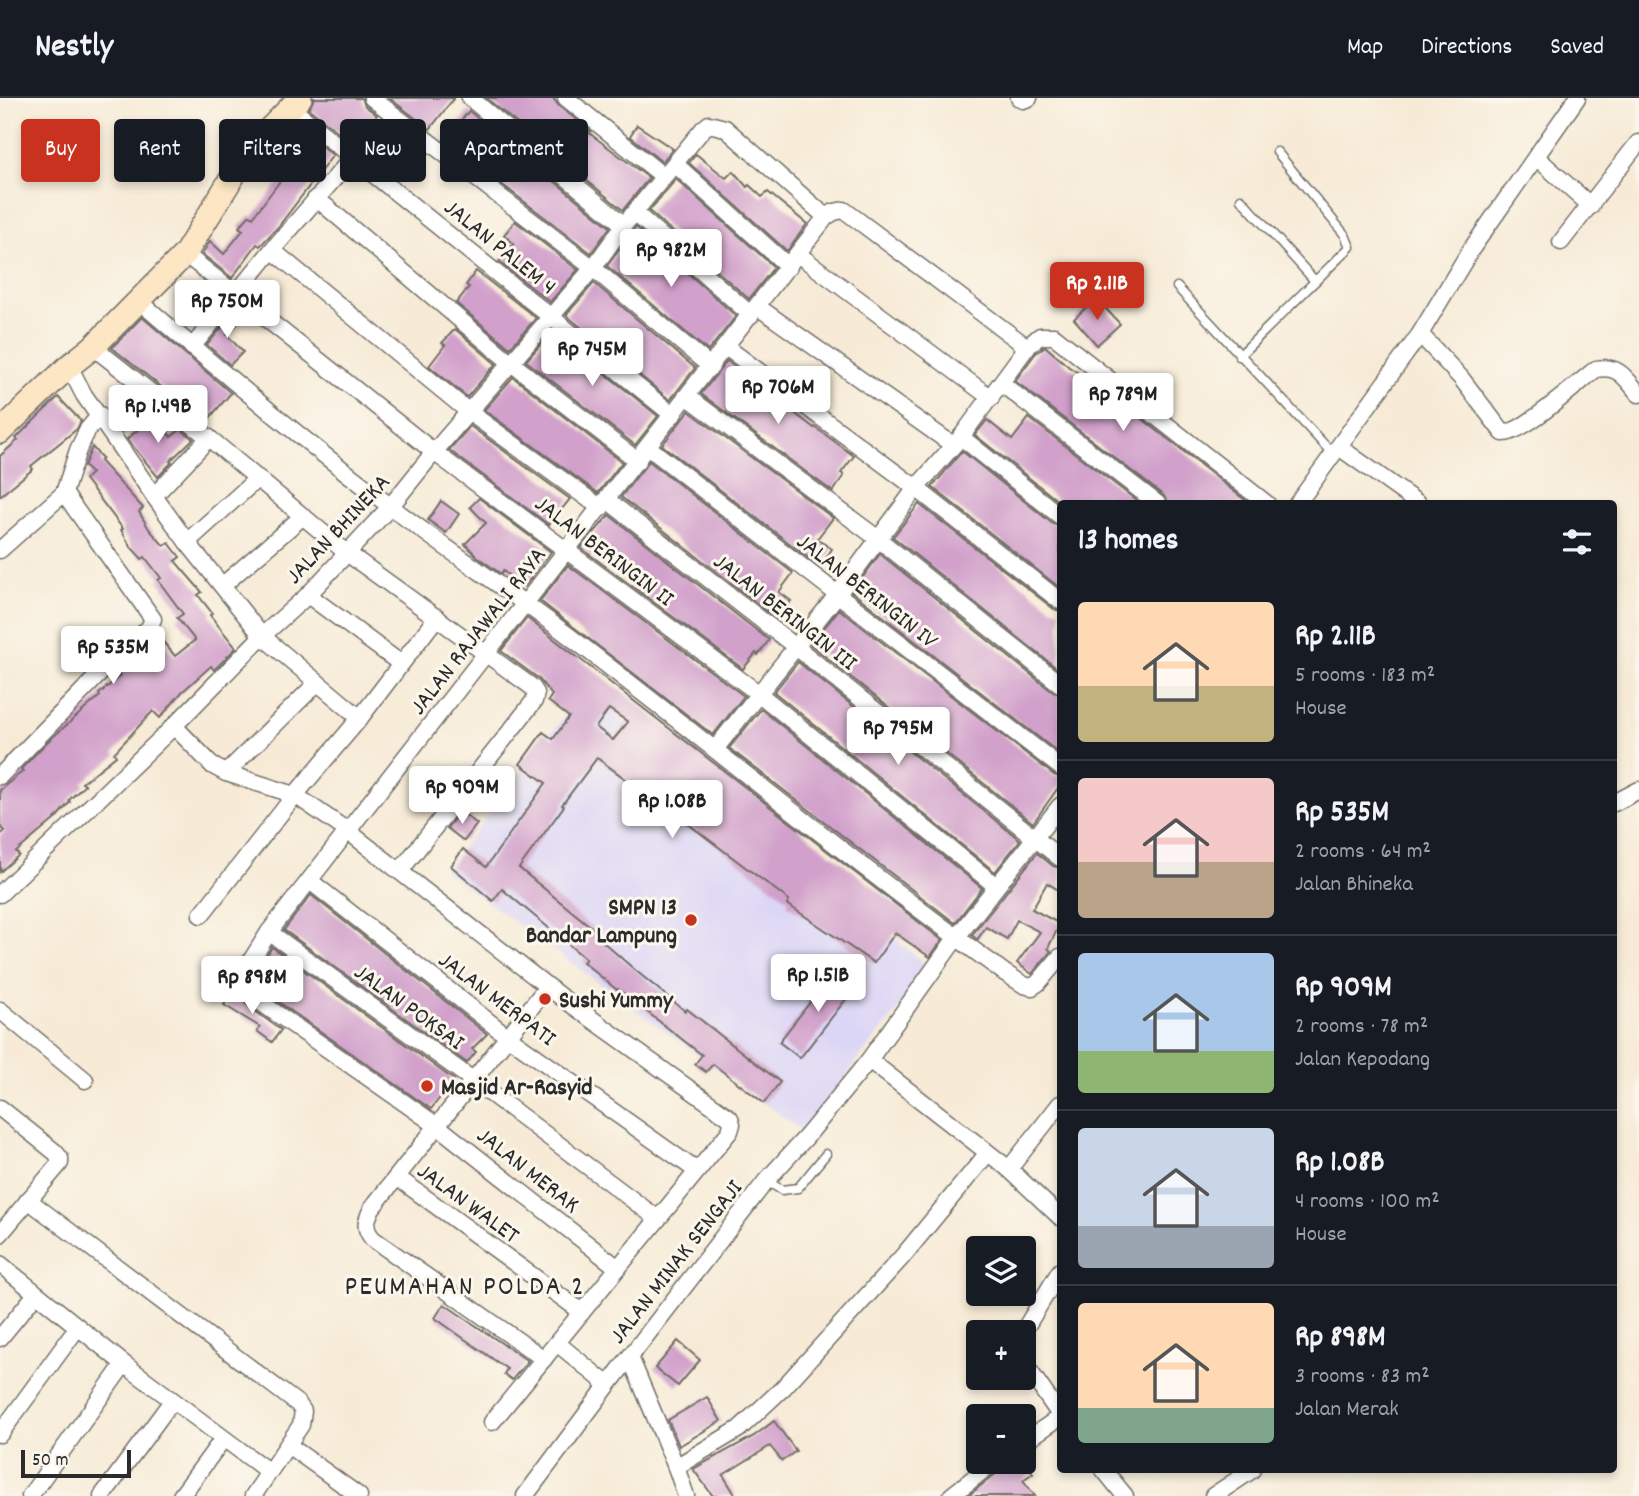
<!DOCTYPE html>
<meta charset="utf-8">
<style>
body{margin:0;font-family:Dekko,sans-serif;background:#20242c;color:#f1f3f6;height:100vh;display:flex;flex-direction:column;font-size:26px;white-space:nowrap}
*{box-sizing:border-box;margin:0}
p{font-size:23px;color:#9ea1a6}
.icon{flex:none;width:38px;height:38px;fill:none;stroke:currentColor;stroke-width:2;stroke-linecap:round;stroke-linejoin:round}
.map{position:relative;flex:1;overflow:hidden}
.panel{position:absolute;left:1057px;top:402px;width:560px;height:973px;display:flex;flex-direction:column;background:#171b24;border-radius:7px;box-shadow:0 4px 10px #0003}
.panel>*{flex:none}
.hud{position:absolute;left:21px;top:21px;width:665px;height:63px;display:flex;gap:14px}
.controls{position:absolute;left:966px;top:1138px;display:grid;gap:14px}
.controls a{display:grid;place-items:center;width:70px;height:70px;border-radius:7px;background:#171b24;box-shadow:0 4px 10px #0003;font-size:35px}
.scale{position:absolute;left:21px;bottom:18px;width:110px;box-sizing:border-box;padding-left:7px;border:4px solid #2b2b2b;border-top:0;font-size:19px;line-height:24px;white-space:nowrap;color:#2b2b2b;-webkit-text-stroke:5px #fbf7ec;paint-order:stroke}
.price{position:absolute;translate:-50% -60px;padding:0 16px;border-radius:7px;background:#fff;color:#222;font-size:23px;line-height:46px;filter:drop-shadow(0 2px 4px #0008)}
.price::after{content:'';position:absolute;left:50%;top:42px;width:21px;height:16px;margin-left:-10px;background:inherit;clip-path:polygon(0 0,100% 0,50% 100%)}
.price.selected{background:#c8321e;color:#fff}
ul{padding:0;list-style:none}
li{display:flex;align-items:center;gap:21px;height:175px;padding:0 21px}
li+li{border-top:2px solid #363941}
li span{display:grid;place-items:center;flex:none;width:196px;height:140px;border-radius:7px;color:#555}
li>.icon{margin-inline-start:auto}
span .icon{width:84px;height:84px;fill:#fffc;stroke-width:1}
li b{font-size:30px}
h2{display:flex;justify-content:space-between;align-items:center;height:84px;padding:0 21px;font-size:30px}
.chip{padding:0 24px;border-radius:7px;background:#171b24;box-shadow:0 4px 10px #0003;font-size:24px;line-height:63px}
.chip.selected{background:#c8321e;color:#fff}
header{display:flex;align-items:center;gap:42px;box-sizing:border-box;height:98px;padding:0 35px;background:#171b24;border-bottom:2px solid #363941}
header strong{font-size:33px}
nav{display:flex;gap:38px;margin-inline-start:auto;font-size:24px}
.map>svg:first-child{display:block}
.built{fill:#dcd6f6}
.building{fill:#d2a1cb;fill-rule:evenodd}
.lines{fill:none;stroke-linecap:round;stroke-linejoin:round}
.lane-casing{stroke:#726e67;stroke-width:11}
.street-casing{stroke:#726e67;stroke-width:19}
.secondary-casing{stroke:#726e67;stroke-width:26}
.lane{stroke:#fff;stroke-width:8}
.street{stroke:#fff;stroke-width:16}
.secondary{stroke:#fce6c4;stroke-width:23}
.poi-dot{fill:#c8321e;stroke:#fbf7ec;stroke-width:2.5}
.labels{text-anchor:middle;stroke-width:6;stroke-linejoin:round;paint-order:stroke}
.street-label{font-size:24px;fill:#2b2b2b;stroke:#fbf7ec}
.poi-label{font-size:24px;font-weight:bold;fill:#2b2b2b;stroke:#fbf7ec;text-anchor:start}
.quarter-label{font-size:28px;letter-spacing:2px;fill:#2b2b2b;stroke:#fbf7ec}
</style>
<header>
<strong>Nestly</strong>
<nav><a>Map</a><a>Directions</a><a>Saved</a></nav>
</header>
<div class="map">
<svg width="1639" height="1398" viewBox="0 0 1639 1398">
<rect width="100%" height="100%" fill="#fbf7ec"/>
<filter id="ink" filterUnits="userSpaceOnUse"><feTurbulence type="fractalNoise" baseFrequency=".0143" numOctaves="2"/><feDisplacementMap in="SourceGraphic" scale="14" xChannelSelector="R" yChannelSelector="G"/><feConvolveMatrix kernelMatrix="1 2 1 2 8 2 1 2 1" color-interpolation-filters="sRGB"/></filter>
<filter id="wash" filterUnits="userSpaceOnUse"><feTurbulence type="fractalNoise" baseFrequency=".00686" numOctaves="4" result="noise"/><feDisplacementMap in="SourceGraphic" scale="28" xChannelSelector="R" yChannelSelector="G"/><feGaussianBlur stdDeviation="1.57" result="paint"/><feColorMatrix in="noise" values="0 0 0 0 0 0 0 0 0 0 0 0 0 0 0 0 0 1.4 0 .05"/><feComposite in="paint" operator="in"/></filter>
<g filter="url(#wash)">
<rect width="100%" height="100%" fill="#f7ebd7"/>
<polygon class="built" points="584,592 931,870 802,1033 445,773"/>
<g id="blocks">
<g class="building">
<polygon points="314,0 362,0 365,8 377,17 352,45 309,11"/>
<polygon points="389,0 454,0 430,31"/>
<polygon points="486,0 553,0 559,8 591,33 589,35 649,80 623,112"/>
<polygon points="469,13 610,129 591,155 444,42"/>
<polygon points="294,26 333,57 278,129 260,148 257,146 232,180 202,156 210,143 224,156 243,132 239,129 250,117 253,119 292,67 271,49"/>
<polygon points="637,27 673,51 662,64 630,38"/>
<polygon points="696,56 726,80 733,73 747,89 749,87 762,99 768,94 807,126 787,153 689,65"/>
<polygon points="676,81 774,169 749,201 649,113"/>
<polygon points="515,123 578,172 550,204 499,164 514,146 504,137"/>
<polygon points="636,129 736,218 708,253 607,168"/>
<polygon points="476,173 536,220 510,250 456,205 469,189 466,187"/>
<polygon points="594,185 695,270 670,302 566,217"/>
<polygon points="1096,200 1120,226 1097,247 1074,221"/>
<polygon points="237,211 245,217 227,237 243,254 230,267 207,247"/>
<polygon points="142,219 231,295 206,324 112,250"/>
<polygon points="455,231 496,266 467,299 429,268 445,247 442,245"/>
<polygon points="552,233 658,318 635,347 526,263"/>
<polygon points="1045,248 1069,269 1107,293 1250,406 1168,406 1164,398 1015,283 1035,256"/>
<polygon points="727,263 814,330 815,329 854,358 841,375 844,377 833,394 701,296"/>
<polygon points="513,279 622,364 598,395 484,312"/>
<polygon points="58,299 81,323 77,331 31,368 33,371 0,398 0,358 18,342 16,340"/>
<polygon points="689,313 833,420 817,441 832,451 820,469 662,347"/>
<polygon points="154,318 171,339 181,331 193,341 170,363 172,364 158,379 127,341"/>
<polygon points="1029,320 1141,406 1062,406 975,337 987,322 1012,342"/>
<polygon points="470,328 570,401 549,427 449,352"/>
<polygon points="92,349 103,361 100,363 143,410 139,414 149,431 164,448 169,445 180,459 175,463 202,494 198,497 212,515 210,517 236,550 214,572 211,568 182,594 160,620 153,613 114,655 116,658 82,685 85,687 69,702 70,704 55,721 16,754 19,757 0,774 0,737 5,733 0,728 0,692 23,673 21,671 46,645 100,598 99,596 120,578 118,575 143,552 159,539 175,558 195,542 177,520 183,516 158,482 161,480 145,459 142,461 131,449 121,432 123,431 85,381 91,375 84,368"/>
<polygon points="962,353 1053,426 1060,428 1060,490 932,389"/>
<polygon points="649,363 793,475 779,494 791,503 777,521 621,399"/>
<polygon points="479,400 551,454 524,489 503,473 501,476 479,460 465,446 486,425 470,409"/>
<polygon points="441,403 459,416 446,435 428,422"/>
<polygon points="919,406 1054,511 1060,513 1060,573 893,439"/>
<polygon points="609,417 769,542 758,557 756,555 743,571 581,450"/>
<polygon points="880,456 1053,594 1060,596 1060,656 852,494"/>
<polygon points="568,467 744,598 713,637 540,503"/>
<polygon points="839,511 1054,677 1060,679 1060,687 1033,725 811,547"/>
<path d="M527,520L942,842L930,859L895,835L874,865L787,806L789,802L683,722L685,719L653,695L650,699L597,660L562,707L564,708L519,770L596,833L594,836L635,872L685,913L687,911L780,984L764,1005L713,966L706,974L695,966L702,957L618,891L617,892L583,864L586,861L502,791L493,803L451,768L463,751L486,769L546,685L520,666L543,634L553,641L569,619L548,603L552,597L539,581L501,553ZM609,611L628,624L613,642L596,629Z"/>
<polygon points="798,564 1020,742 995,774 774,594"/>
<polygon points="761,611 982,790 955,825 729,650"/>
<polygon points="460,713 477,726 464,743 447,730"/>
<polygon points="1037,755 1053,768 1060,770 1060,793 1047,785 1032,811 1060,826 1048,850 1051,853 1032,876 1017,865 1040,834 1017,822 1007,841 986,829 977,842 972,837"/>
<polygon points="311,797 487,936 472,951 476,954 467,965 284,832"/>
<polygon points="272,849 454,982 431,1011 260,891 253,883 255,876"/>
<polygon points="836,871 857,887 800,960 779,944"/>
<polygon points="233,891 247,907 281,932 272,944 257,933 260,929 224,907"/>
<polygon points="444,1206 528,1263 512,1282 504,1276 507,1271 435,1220"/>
<polygon points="678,1243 700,1262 678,1288 655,1270"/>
<polygon points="707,1299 721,1323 679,1348 668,1322"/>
<polygon points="774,1323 796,1353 782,1363 770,1348 723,1377 736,1398 713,1398 693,1371 754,1338"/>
<polygon points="1005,1363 1024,1363 1033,1375 1023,1382 1035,1398 968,1398 1002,1371"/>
</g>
</g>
</g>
<g filter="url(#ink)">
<use href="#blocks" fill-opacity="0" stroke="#726e67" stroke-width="2"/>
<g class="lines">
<defs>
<g id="lane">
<polyline points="1241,101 1315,183"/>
<polyline points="1177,189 1333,356"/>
<polyline points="1239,258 1350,149 1345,137 1277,54"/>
<polyline points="766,1083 782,1092 798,1090 826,1056"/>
</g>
<g id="street">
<polyline points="372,0 593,170 711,269"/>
<polyline points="470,0 624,127"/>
<polyline points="566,0 663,78"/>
<polyline points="1019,0 1023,2 1029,0"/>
<polyline points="291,10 673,317"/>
<polyline points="1536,59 1591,108"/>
<polyline points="675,66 789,169"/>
<polyline points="316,100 510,264 638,363"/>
<polyline points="635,115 751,217"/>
<polyline points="1561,144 1638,45"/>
<polyline points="272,152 469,314 601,410"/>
<polyline points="185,156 434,354 758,595 996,788"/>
<polyline points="799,157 991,300"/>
<path d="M138,202C220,273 304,343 390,408C451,455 516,497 577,544C720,654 859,769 1005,875L1024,887L1032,889L1038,885L1060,859"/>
<polyline points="758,209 953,347"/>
<path d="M1420,236L1461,280L1503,335C1521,337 1579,284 1596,271C1620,267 1625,280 1639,296"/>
<polyline points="93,249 209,340 347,455 532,589 536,595 534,603 400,773"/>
<polyline points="192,249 272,152 353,59"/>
<polyline points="726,249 916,390 1060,503"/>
<polyline points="69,268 84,297 154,398 187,444 262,538 360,620"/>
<polyline points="1002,286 1158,406"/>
<polyline points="688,299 877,440 1060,586"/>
<polyline points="961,339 1060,418"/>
<polyline points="648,349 1060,669"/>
<polyline points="1339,349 1419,406"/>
<polyline points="154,398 209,340"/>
<polyline points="607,402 796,549 1060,760"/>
<polyline points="1297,406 1420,236 1470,153 1577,0"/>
<polyline points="187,444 258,380"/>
<polyline points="0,452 64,395 78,352 88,331 100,317"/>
<polyline points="223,487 302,419"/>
<polyline points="308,497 400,565"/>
<polyline points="174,628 213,668 226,675 295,697 349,734 561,899 730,1020 732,1026 730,1033 492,1324"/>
<polyline points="716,650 837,497 916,390 961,339 1027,249 1040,238 1054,238 1267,406"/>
<polyline points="226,675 317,585"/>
<polyline points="0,678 113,562 149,530 153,521 64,395"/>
<polyline points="1614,705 1639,692"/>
<polyline points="310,783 507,938 697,1073"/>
<polyline points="0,796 174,628 262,538 308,497 390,409 434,354 593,170 624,127 703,31 709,26 725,30 826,119"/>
<polyline points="201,817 295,697 360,620 437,519"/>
<polyline points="269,834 474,983 658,1121"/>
<polyline points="0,912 85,982"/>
<polyline points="869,962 1009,1071 1060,1119"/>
<polyline points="0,1010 55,1054 60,1060 60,1065 0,1136"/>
<polyline points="1009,1071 1060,1006"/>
<polyline points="398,1080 582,1214"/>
<polyline points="28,1102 298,1306 303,1313 301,1327 253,1398"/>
<polyline points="0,1166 124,1266 269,1374"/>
<polyline points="618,1170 436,1027 253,899 242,886 245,872 269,834 826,119 834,114 844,112 1027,249"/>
<polyline points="1023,1234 1060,1173"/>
<polyline points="0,1240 36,1196"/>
<polyline points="557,1245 608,1287"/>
<polyline points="630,1259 676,1369 686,1398"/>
<path d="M544,1261L373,1141C363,1130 366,1123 372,1110L548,888"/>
<polyline points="1024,1265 1060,1317"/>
<polyline points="0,1336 78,1229"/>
<polyline points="1024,1344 1060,1319"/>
<polyline points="288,1347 359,1398"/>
<polyline points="676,1369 739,1331 783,1290 903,1158 987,1056"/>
<polyline points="1104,1372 1125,1398"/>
<polyline points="30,1398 124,1266"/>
<polyline points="102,1398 172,1303"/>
<polyline points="181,1398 223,1341"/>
<polyline points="525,1398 608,1287 766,1083 807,1038 869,962 956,840 1060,708"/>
<polyline points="951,1398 995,1363"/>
<polyline points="1213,1398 1252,1372"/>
</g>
<polyline id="secondary" points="0,334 69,268 93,249 185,156 249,52 300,0"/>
</defs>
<use href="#lane" class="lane-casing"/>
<use href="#street" class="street-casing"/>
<use href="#secondary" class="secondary-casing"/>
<use href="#lane" class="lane"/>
<use href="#street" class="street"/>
<use href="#secondary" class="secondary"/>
</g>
</g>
<g class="poi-dot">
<circle cx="691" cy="822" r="7"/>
<circle cx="545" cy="901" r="7"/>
<circle cx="427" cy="988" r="7"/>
</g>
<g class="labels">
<g class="street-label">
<text transform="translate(501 148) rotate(39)" y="8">JALAN PALEM 4</text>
<text transform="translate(337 430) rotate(-47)" y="8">JALAN BHINEKA</text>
<text transform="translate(605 452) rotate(37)" y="8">JALAN BERINGIN II</text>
<text transform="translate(868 492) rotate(38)" y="8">JALAN BERINGIN IV</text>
<text transform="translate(786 513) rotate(38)" y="8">JALAN BERINGIN III</text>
<text transform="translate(477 532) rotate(-52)" y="8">JALAN RAJAWALI RAYA</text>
<text transform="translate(498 900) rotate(37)" y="8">JALAN MERPATI</text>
<text transform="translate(410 908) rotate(36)" y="8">JALAN POKSAI</text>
<text transform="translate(529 1071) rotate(38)" y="8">JALAN MERAK</text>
<text transform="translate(469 1104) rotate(36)" y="8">JALAN WALET</text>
<text transform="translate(675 1163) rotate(-52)" y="8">JALAN MINAK SENGAJI</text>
</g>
<g class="poi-label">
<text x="677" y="816" text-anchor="end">SMPN 13<tspan x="677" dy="28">Bandar Lampung</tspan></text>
<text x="559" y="909">Sushi Yummy</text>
<text x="441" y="996">Masjid Ar-Rasyid</text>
</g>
<g class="quarter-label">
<text x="465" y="1196">PEUMAHAN POLDA 2</text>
</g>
</g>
</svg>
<div class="controls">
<a><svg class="icon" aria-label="layers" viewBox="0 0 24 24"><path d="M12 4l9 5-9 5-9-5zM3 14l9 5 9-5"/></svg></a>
<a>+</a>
<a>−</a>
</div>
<div class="scale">50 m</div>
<b class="price" style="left:671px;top:191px">Rp 982M</b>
<b class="price selected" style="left:1097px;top:224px">Rp 2.11B</b>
<b class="price" style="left:227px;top:242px">Rp 750M</b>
<b class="price" style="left:592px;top:290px">Rp 745M</b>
<b class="price" style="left:778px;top:328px">Rp 706M</b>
<b class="price" style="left:1123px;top:335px">Rp 789M</b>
<b class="price" style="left:158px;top:347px">Rp 1.49B</b>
<b class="price" style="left:113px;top:588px">Rp 535M</b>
<b class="price" style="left:898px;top:669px">Rp 795M</b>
<b class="price" style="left:462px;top:728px">Rp 909M</b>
<b class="price" style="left:672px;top:742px">Rp 1.08B</b>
<b class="price" style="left:818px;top:916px">Rp 1.51B</b>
<b class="price" style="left:252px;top:918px">Rp 898M</b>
<div class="hud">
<a class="chip selected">Buy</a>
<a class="chip">Rent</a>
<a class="chip">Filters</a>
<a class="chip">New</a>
<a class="chip">Apartment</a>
</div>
<section class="panel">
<h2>13 homes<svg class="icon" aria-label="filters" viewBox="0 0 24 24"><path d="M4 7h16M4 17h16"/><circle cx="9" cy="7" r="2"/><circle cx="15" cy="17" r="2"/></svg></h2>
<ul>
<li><span style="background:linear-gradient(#ffd9b3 60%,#c2b280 0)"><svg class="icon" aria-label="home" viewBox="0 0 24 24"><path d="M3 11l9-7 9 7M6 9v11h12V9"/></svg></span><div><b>Rp 2.11B</b><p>5 rooms · 183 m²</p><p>House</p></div></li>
<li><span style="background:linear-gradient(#f6c9c9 60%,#b9a48a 0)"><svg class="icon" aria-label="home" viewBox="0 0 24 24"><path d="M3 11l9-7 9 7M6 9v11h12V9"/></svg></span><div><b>Rp 535M</b><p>2 rooms · 64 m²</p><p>Jalan Bhineka</p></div></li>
<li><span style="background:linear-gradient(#a9c7e8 70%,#8fb573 0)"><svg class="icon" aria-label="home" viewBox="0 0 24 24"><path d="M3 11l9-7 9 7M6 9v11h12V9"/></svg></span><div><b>Rp 909M</b><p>2 rooms · 78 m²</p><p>Jalan Kepodang</p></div></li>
<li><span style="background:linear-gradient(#c9d6e8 70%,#9aa5b1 0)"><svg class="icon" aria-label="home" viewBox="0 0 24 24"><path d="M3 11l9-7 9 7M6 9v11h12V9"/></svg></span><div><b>Rp 1.08B</b><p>4 rooms · 100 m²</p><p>House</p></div></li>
<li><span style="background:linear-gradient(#ffd9b3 75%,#7fa58c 0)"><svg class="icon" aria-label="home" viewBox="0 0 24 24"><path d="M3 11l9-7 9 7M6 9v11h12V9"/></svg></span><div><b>Rp 898M</b><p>3 rooms · 83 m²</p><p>Jalan Merak</p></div></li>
</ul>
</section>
</div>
